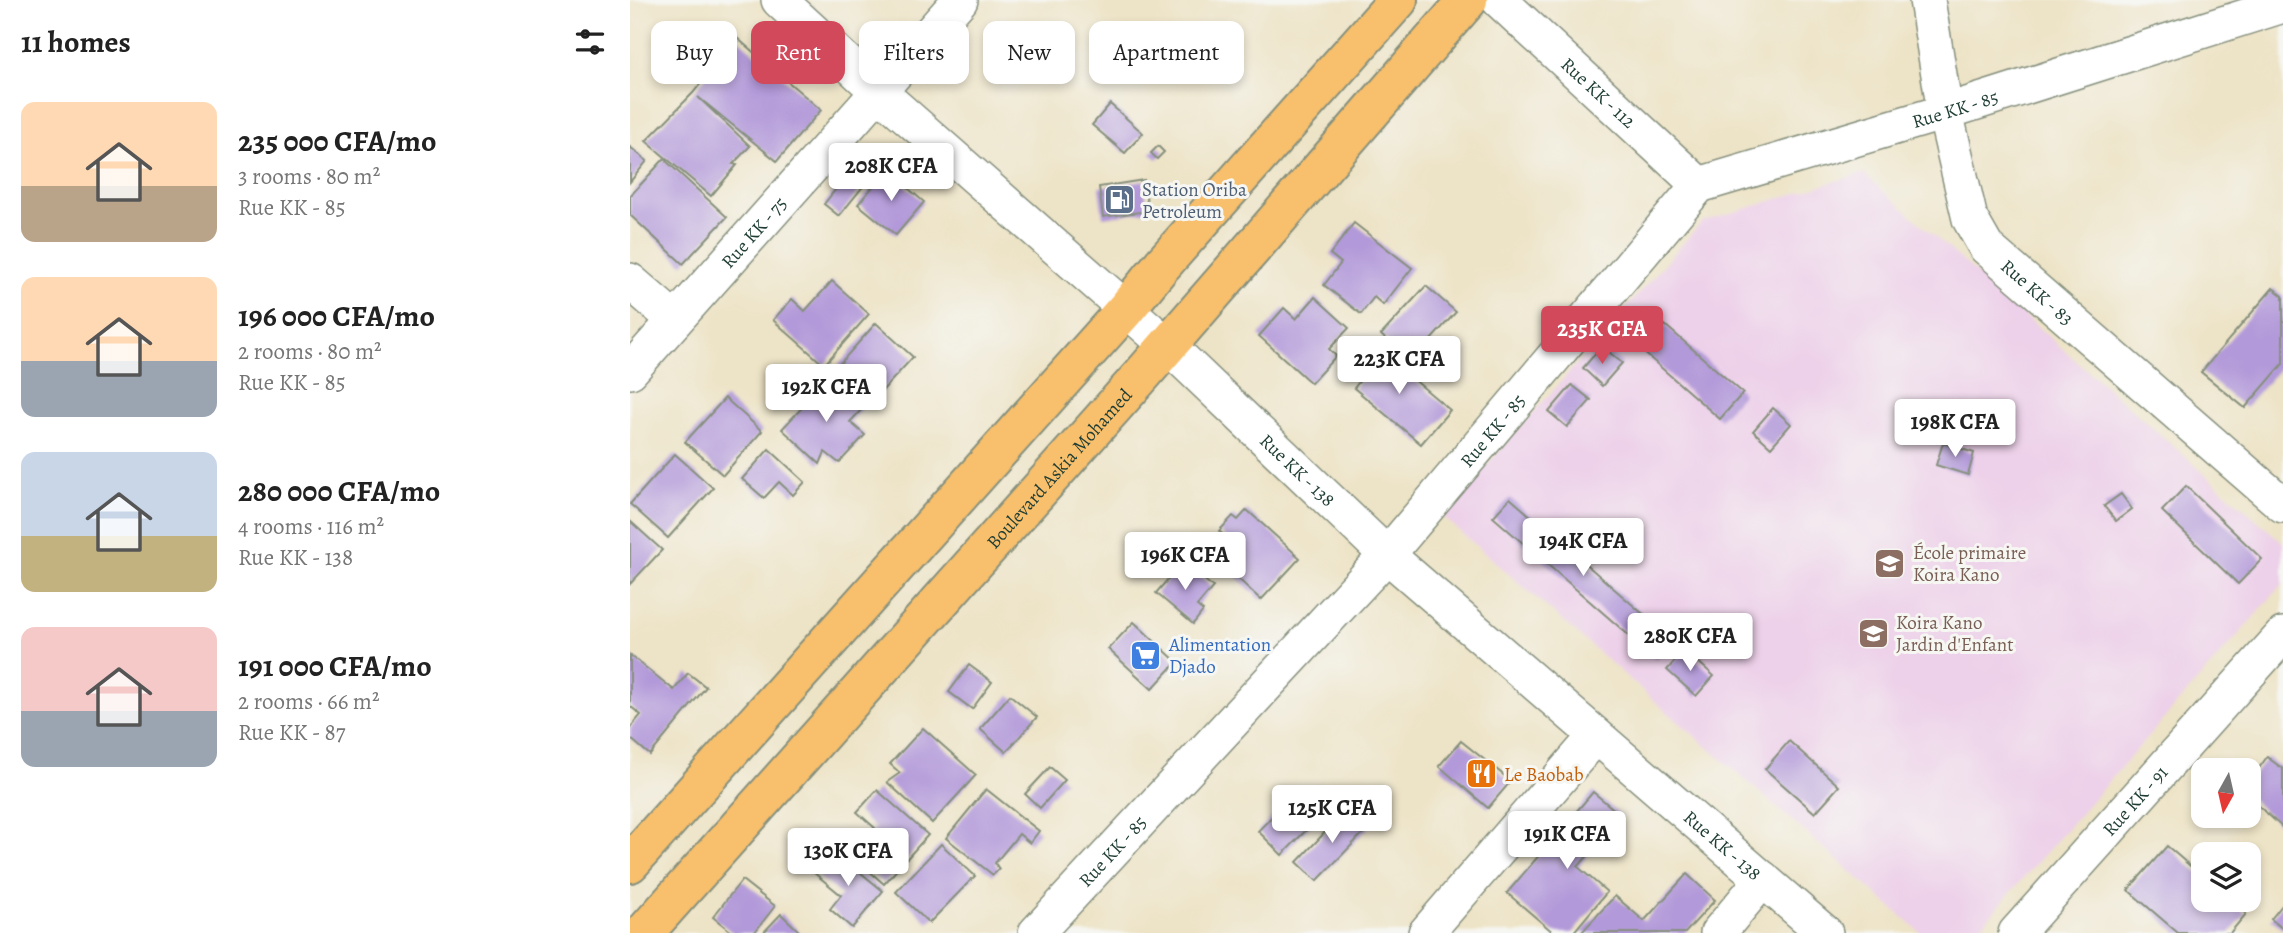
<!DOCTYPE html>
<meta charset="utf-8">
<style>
body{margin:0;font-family:Alegreya,serif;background:#f6f6f6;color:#222;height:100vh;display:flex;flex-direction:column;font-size:26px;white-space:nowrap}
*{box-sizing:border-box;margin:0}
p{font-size:23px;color:#767676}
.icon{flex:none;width:38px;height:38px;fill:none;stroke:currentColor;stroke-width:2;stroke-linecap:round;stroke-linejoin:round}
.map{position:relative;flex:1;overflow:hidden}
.sheet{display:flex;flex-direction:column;background:#fff;width:630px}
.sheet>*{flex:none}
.hud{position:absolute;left:21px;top:21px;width:665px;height:63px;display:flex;gap:14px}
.needle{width:46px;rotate:188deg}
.tools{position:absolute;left:1561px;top:758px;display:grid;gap:14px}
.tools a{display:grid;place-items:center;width:70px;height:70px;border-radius:14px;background:#fff;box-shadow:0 4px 10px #0003;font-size:35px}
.price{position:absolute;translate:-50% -60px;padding:0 16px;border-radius:7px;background:#fff;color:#222;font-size:23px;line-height:46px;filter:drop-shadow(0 2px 4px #0008)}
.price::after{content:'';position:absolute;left:50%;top:42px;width:21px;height:16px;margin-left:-10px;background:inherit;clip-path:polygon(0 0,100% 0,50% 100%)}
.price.selected{background:#d1495b;color:#fff}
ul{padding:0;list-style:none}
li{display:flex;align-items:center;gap:21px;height:175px;padding:0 21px}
li span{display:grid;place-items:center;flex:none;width:196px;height:140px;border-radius:14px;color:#555}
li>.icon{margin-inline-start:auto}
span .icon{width:84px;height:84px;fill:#fffc;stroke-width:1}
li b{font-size:30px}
h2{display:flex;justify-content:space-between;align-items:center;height:84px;padding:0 21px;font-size:30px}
.tag{padding:0 24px;border-radius:14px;background:#fff;box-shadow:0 4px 10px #0003;font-size:24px;line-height:63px}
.tag.selected{background:#d1495b;color:#fff}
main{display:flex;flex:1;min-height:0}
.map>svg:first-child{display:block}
.built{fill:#edd0e9}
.building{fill:#b299d9}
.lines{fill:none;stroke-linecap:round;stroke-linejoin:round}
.minor-casing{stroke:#86907d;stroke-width:38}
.major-casing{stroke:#86907d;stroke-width:42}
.minor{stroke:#fff;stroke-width:35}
.major{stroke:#f8bf6c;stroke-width:38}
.labels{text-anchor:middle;stroke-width:6;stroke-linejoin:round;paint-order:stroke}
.street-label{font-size:19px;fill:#1f3d34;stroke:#f6f6f2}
.service-label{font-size:19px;fill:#4e5e75;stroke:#f6f6f2;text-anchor:start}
.education-label{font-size:19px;fill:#785e54;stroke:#f6f6f2;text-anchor:start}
.shop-label{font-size:19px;fill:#366cbe;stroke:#f6f6f2;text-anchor:start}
.food-label{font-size:19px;fill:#c56008;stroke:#f6f6f2;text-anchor:start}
</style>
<main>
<section class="sheet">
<h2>11 homes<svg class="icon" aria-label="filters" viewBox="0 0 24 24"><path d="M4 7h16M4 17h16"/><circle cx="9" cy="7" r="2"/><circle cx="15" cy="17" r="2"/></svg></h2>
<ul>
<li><span style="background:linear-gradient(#ffd9b3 60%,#b9a48a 0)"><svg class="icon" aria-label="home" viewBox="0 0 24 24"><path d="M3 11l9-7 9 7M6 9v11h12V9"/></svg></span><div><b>235 000 CFA/mo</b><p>3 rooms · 80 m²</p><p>Rue KK - 85</p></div></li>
<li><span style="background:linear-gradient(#ffd9b3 60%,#9aa5b1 0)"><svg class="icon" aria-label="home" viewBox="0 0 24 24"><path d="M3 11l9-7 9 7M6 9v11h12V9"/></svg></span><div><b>196 000 CFA/mo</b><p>2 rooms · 80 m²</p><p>Rue KK - 85</p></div></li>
<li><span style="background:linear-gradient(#c9d6e8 60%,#c2b280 0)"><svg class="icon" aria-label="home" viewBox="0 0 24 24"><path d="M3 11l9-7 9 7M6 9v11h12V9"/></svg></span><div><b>280 000 CFA/mo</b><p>4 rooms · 116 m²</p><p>Rue KK - 138</p></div></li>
<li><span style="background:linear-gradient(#f6c9c9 60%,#9aa5b1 0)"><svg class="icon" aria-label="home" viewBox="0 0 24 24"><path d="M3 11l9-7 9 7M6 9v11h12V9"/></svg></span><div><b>191 000 CFA/mo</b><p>2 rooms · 66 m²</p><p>Rue KK - 87</p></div></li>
</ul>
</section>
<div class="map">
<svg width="1653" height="933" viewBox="0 0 1653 933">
<rect width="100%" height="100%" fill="#f6f6f2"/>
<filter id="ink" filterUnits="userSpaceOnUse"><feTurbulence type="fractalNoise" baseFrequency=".0143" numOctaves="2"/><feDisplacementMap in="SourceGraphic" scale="14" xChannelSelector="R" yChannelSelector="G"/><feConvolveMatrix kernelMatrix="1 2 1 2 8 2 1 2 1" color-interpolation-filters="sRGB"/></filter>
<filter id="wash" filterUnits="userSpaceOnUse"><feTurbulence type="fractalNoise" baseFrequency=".00686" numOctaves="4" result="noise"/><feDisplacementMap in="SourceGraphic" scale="28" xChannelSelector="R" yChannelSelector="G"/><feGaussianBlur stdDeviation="1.57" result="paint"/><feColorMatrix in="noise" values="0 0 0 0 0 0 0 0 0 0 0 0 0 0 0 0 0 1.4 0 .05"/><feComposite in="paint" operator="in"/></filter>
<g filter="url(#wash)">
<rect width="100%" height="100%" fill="#ede3c6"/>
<polygon class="built" points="1233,173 1653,543 1653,584 1345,933 1291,933 812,516 1072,222"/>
<g id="blocks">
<g class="building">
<polygon points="107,38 191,110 147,161 68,97 120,146 103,164 107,165 81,196 16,141 63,93"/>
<polygon points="480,104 513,133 495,153 462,125"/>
<polygon points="528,146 534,152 527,159 521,153"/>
<polygon points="0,147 17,161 0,182"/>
<polygon points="233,155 249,167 209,216 194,204"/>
<polygon points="34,159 97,217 53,264 0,215 0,196"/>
<polygon points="257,170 294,202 266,235 228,204"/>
<polygon points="514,180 518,211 473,217 469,187"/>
<polygon points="724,223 782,268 753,305 744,297 731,314 694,285 711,263 700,254"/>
<polygon points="202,281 239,314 194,365 143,320 162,299 175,311"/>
<polygon points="796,286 826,312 781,362 751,335"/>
<polygon points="1643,288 1653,296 1653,364 1615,408 1571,372"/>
<polygon points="685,297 719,328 699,349 706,356 681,383 629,336 654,308 666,319"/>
<polygon points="246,323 283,357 242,402 205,369"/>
<polygon points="1035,325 1113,393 1090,419 1012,351"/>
<polygon points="744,346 820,410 791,444 724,388 732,378 723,370"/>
<polygon points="972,346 992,363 972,386 953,368"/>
<polygon points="199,379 232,409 220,422 235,435 209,463 195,452 190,464 152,429"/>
<polygon points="942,385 961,400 937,427 919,412"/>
<polygon points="95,398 132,431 93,475 55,442"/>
<polygon points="1143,408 1161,424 1141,447 1123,431"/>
<polygon points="1313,443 1344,453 1338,475 1306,465"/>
<polygon points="139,449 175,482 163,495 149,482 134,498 112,479"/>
<polygon points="45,454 83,488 38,538 0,504"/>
<polygon points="1556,486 1632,559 1608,584 1532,511"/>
<polygon points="1491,494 1502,509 1486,521 1474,506"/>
<polygon points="880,498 1043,640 1026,659 863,517"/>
<polygon points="617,510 670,558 631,600 586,558 601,542 589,531 603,516 608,520"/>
<polygon points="0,521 32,550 0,584"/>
<polygon points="553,562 583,587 567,606 573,611 563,624 526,593"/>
<polygon points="504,622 547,662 522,689 478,649"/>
<polygon points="1055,650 1084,676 1066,696 1037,670"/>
<polygon points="0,655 44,690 58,673 76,687 20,755 0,738 0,728 11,715 0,706"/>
<polygon points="339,665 362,682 342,709 319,692"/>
<polygon points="380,695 407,717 376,752 350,729"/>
<polygon points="293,728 346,775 302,823 257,782 270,773 260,764"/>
<polygon points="831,741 881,781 858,808 809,766"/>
<polygon points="1159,741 1209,786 1185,813 1135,769"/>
<polygon points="1637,757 1653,769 1653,828 1619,797 1619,782"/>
<polygon points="420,767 435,780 410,808 395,794"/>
<polygon points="356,789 409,831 400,843 389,834 365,863 369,869 363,875 316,838"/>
<polygon points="247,790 298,835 254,884 221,855 245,828 227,812"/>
<polygon points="666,792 690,816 652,855 628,831"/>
<polygon points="963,792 992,816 948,867 977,892 943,933 924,933 877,893"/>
<polygon points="717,809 738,828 687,881 667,862"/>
<polygon points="311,844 345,876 299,923 266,892"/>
<polygon points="1537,846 1573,877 1573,900 1599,900 1616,914 1600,933 1548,933 1498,890"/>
<polygon points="203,850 253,891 222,928 200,909 211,895 183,872"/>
<polygon points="1057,874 1085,900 1055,933 951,933 985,896 1014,921"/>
<polygon points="112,880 145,906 124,933 103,933 83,917"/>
<polygon points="1653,904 1653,929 1641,919"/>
<polygon points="151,914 171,933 133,933"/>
</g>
</g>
</g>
<g filter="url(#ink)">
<use href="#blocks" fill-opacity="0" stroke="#86907d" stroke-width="2"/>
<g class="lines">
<defs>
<g id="minor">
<path id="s1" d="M149,0L249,92L537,345L757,555L1195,933"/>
<path id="s2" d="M869,0L1069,185"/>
<path id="s3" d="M1297,0L1315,112L1340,219L1356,247L1653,505"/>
<polyline points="0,281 45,320"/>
<path id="s4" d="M0,371L330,0"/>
<path id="s5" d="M406,933L757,555L1069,185L1315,112L1653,5"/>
<polyline points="796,933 966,736"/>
<polyline points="1088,933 1133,879"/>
<path id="s6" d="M1386,933L1653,635"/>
</g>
<g id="major">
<polyline points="0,863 495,310 532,265 768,0"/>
<path id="s7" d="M14,933L511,376L838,0"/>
</g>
</defs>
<use href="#minor" class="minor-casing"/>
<use href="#major" class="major-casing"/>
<use href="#minor" class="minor"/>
<use href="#major" class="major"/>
</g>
</g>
<defs>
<symbol id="fuel-square" viewBox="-11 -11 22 22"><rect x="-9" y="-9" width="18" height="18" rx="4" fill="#5c6f8a" stroke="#f6f6f2"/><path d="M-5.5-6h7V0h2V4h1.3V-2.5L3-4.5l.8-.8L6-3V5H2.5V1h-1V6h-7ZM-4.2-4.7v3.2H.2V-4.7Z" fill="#fff"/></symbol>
<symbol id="school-square" viewBox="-11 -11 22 22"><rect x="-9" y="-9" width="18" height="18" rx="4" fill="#8d6e63" stroke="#f6f6f2"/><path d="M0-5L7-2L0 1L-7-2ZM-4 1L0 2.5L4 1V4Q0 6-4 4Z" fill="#fff"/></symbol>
<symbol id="supermarket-square" viewBox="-11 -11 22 22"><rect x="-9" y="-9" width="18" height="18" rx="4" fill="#3f7fe0" stroke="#f6f6f2"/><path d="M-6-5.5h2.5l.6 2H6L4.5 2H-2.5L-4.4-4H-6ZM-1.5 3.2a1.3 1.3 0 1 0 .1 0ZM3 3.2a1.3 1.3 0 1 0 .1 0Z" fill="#fff"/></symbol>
<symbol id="restaurant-square" viewBox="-11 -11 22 22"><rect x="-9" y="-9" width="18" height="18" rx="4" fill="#e8710a" stroke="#f6f6f2"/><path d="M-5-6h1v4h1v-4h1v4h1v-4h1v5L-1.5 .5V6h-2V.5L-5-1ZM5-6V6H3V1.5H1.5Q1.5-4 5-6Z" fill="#fff"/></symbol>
</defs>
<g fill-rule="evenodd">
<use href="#fuel-square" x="472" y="182" width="35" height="35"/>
<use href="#school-square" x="1242" y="546" width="35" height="35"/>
<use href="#school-square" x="1226" y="616" width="35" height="35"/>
<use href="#supermarket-square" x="498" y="638" width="35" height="35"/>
<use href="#restaurant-square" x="834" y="756" width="35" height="35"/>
</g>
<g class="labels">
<g class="street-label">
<text dy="7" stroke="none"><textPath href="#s2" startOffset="136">Rue KK - 112</textPath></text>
<text dy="7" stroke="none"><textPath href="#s5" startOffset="1267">Rue KK - 85</textPath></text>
<text dy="7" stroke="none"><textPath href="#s4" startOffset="186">Rue KK - 75</textPath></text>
<text dy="7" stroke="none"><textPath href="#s3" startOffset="324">Rue KK - 83</textPath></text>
<text dy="7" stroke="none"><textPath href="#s5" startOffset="679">Rue KK - 85</textPath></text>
<text dy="7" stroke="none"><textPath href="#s7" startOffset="623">Boulevard Askia Mohamed</textPath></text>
<text dy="7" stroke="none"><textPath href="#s1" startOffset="700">Rue KK - 138</textPath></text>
<text dy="7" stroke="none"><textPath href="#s6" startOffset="178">Rue KK - 91</textPath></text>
<text dy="7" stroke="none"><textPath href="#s1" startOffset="1267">Rue KK - 138</textPath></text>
<text dy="7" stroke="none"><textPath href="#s5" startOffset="112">Rue KK - 85</textPath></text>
</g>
<g class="service-label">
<text x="512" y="196">Station Oriba<tspan x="512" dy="22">Petroleum</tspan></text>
</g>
<g class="education-label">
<text x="1283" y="559">École primaire<tspan x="1283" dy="22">Koira Kano</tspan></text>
<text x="1266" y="629">Koira Kano<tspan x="1266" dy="22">Jardin d'Enfant</tspan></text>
</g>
<g class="shop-label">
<text x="539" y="651">Alimentation<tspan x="539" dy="22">Djado</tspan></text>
</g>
<g class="food-label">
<text x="874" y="781">Le Baobab</text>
</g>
</g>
</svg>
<div class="tools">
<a><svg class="needle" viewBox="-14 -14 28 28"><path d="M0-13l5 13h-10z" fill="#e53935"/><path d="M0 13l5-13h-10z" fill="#767676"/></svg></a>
<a><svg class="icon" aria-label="layers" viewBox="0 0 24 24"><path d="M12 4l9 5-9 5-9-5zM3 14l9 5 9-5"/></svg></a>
</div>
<b class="price" style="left:261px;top:203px">208K CFA</b>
<b class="price selected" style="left:972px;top:366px">235K CFA</b>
<b class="price" style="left:769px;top:396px">223K CFA</b>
<b class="price" style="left:196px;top:424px">192K CFA</b>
<b class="price" style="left:1325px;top:459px">198K CFA</b>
<b class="price" style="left:953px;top:578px">194K CFA</b>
<b class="price" style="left:555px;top:592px">196K CFA</b>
<b class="price" style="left:1060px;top:673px">280K CFA</b>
<b class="price" style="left:702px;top:845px">125K CFA</b>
<b class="price" style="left:937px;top:871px">191K CFA</b>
<b class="price" style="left:218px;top:888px">130K CFA</b>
<div class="hud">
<a class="tag">Buy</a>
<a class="tag selected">Rent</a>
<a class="tag">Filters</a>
<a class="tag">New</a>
<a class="tag">Apartment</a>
</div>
</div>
</main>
